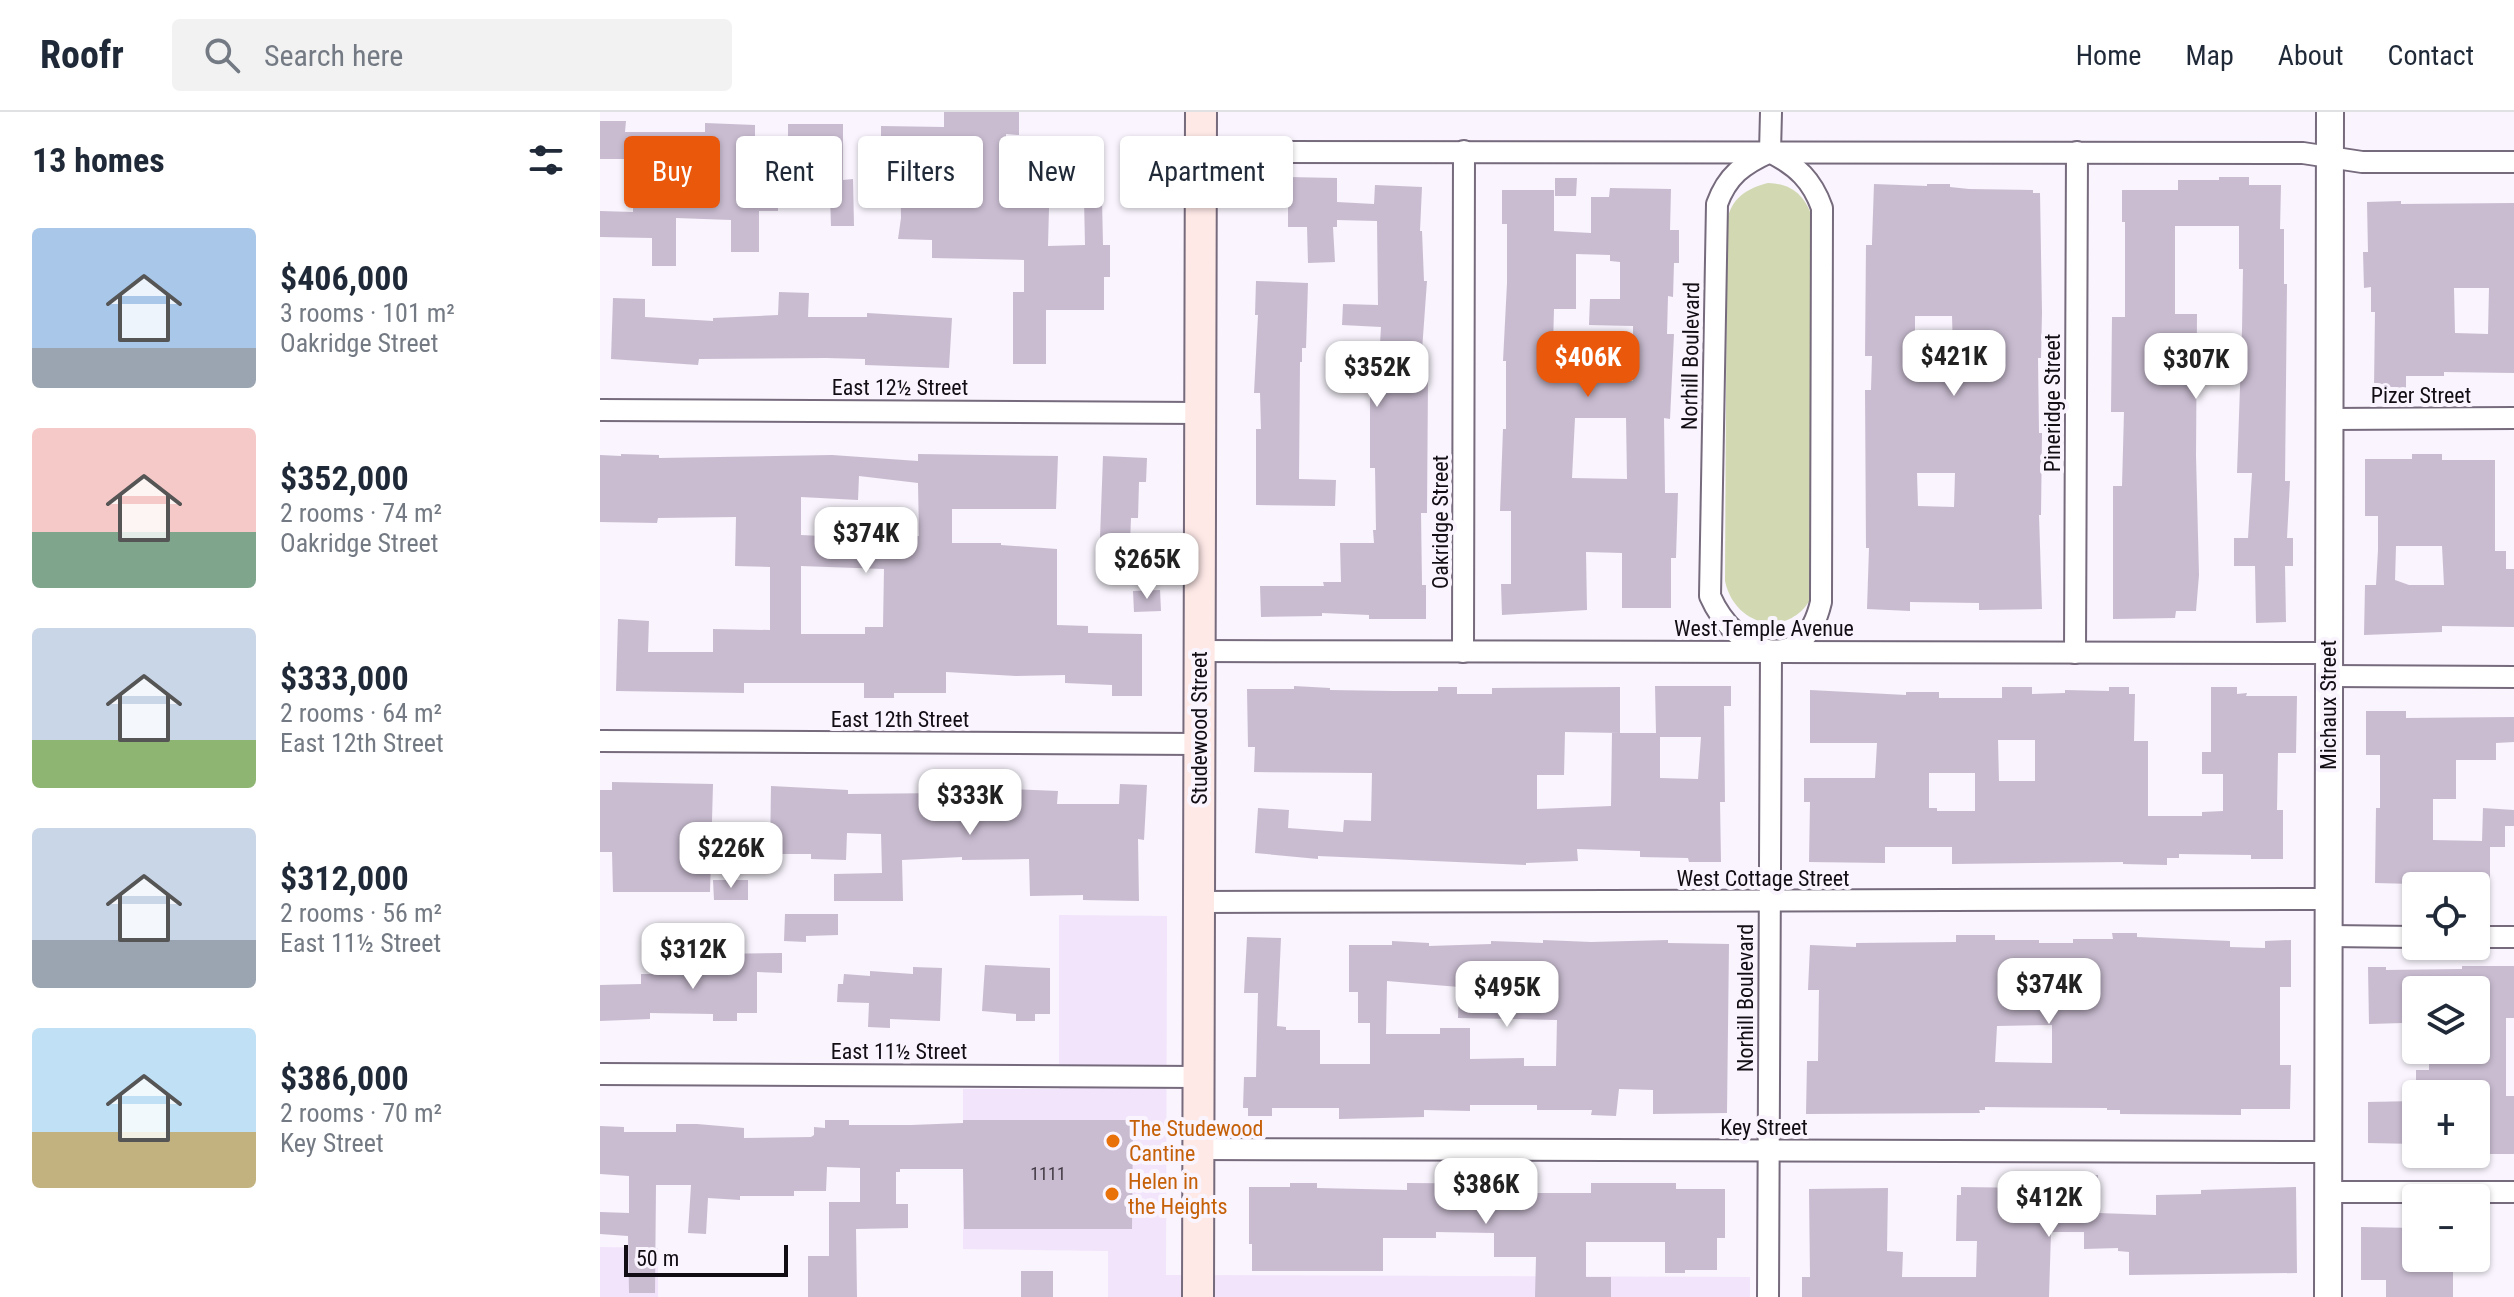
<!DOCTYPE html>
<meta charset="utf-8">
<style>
body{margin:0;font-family:"Roboto Condensed",sans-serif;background:#f2f2f3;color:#1f2937;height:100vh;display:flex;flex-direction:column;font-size:30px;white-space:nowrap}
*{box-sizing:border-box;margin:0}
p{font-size:26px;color:#747a83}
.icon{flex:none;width:44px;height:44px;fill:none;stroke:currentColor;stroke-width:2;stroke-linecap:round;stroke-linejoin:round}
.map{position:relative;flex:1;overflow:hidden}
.side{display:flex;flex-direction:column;background:#fff;width:600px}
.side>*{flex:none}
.guide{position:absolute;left:24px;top:24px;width:760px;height:72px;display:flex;gap:16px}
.controls{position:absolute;left:1802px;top:760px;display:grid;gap:16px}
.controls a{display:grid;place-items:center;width:88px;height:88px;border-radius:8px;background:#fff;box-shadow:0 2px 6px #0004;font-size:40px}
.scale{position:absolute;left:24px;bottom:20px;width:164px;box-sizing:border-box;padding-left:8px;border:4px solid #120d14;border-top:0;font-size:22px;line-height:28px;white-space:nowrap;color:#120d14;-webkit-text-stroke:6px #f9f4fd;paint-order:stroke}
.price{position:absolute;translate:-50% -68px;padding:0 18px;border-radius:16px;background:#fff;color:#222;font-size:26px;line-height:52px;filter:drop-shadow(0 2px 4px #0008)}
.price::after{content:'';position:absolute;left:50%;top:48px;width:24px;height:18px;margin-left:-12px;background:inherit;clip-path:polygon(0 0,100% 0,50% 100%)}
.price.selected{background:#ea580c;color:#fff}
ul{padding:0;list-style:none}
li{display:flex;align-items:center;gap:24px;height:200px;padding:0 32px}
li span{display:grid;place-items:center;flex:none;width:224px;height:160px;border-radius:8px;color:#555}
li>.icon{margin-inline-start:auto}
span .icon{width:96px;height:96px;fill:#fffc;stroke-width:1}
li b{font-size:34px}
h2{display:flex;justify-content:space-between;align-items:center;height:96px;padding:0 32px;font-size:34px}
.pill{padding:0 28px;border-radius:8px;background:#fff;box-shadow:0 2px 6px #0004;font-size:28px;line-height:72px}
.pill.selected{background:#ea580c;color:#fff}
header{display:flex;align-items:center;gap:48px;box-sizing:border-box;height:112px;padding:0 40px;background:#fff;border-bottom:2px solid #e0e1e3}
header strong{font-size:38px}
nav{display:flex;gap:44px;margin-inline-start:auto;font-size:28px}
.search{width:560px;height:72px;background:#f2f2f3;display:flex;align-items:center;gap:20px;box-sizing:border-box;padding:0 28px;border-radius:8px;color:#747a83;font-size:30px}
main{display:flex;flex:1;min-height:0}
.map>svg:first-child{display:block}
.built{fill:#f2e4fb}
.green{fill:#d1d8b2}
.building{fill:#c9bcd1;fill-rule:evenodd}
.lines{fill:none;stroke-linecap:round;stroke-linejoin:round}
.minor-casing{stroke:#766a7d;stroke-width:24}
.tertiary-casing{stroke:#766a7d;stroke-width:30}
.secondary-casing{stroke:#766a7d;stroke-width:34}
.minor{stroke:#fff;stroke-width:20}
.tertiary{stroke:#fff;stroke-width:26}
.secondary{stroke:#fee9e7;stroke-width:30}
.food-dot{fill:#e8710a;stroke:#f9f4fd;stroke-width:3}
.labels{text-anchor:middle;stroke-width:8;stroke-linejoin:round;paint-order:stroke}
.number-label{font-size:18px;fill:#403943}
.street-label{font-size:22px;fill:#120d14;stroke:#f9f4fd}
.food-label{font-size:22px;fill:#c56008;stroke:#f9f4fd;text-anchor:start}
</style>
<header>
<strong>Roofr</strong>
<div class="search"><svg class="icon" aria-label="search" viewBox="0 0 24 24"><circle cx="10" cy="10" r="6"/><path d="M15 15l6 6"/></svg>Search here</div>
<nav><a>Home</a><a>Map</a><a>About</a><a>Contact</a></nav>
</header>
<main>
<section class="side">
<h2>13 homes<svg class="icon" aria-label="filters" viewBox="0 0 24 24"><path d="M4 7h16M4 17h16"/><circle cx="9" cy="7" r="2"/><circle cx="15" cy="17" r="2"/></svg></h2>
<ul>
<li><span style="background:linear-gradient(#a9c7e8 75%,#9aa5b1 0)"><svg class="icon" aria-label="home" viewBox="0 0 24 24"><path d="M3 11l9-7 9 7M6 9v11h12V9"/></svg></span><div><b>$406,000</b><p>3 rooms · 101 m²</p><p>Oakridge Street</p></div></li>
<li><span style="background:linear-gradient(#f6c9c9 65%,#7fa58c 0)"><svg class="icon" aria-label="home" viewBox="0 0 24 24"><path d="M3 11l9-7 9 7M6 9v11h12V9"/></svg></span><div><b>$352,000</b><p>2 rooms · 74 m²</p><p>Oakridge Street</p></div></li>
<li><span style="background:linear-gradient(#c9d6e8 70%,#8fb573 0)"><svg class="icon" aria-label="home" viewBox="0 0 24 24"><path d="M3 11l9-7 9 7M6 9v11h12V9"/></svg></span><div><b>$333,000</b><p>2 rooms · 64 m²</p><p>East 12th Street</p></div></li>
<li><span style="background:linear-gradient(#c9d6e8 70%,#9aa5b1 0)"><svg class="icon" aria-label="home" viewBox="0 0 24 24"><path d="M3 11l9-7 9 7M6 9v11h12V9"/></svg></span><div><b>$312,000</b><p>2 rooms · 56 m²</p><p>East 11½ Street</p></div></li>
<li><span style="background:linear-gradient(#bfe0f5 65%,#c2b280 0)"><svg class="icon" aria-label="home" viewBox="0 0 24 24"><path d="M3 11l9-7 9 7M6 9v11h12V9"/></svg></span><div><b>$386,000</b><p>2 rooms · 70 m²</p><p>Key Street</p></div></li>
</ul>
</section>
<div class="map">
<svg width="1914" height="1185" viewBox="0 0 1914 1185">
<rect width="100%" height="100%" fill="#f9f4fd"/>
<g class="built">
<polygon points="459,803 567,804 566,1163 1150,1165 1150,1185 508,1185 508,1139 363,1137 363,977 459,977"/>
<polygon points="0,1135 58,1136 58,1185 0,1185"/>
</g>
<path class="green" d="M1168,71C1193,72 1205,84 1213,107L1212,484C1191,527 1135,516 1125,469L1127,110C1130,87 1147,76 1168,71Z"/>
<g class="building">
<polygon points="344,0 419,0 419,23 406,22 406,96 449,96 448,134 485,133 484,87 502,87 503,133 510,133 510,165 504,165 504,198 446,198 446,252 413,252 413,180 424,180 424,148 332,146 332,128 298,127 301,106 300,52 281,52 281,14 344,15"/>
<polygon points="0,9 26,9 25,20 105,20 105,11 155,13 155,27 188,27 188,12 243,12 243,68 253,67 254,114 231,114 230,84 178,83 178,99 159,99 159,140 131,140 131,108 76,106 76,154 52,154 52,126 0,125 0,99 33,100 33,47 0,47"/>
<polygon points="688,65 737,66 737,90 774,92 775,73 822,75 820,119 822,119 824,169 827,169 820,266 828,266 827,401 821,401 822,473 826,473 826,507 769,507 769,503 722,501 722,504 661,505 660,474 724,474 723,470 741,470 740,431 774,431 773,418 776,418 775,356 770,356 770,267 778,267 781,215 742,213 743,192 778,193 777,109 737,108 737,115 733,115 735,150 708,151 707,115 688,115"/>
<polygon points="1619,65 1649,65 1649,73 1681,73 1680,117 1684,117 1684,172 1687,172 1685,369 1690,369 1687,426 1693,426 1693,454 1685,454 1686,510 1656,511 1655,454 1634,454 1634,426 1648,426 1652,361 1637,361 1642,218 1643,157 1639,157 1639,114 1575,114 1575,202 1597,202 1596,344 1599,463 1596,499 1576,499 1575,506 1513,507 1513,374 1522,374 1524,300 1511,300 1512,205 1525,205 1525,110 1522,110 1522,78 1578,78 1578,68 1619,68"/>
<polygon points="955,66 977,66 976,84 955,84"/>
<path d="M1274,72L1327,74V72H1350V75L1369,77L1433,78V81H1440L1442,201L1441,246H1438L1439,321H1442L1441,403H1439L1442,497L1379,498V491L1310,490V499L1267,497L1269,436H1266L1265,278H1271L1272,244H1265L1266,133H1272V130ZM1315,204H1352L1353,238L1315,239ZM1317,361H1355L1354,395L1318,394Z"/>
<path d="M1010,76L1071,77L1070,118H1079V151H1074L1073,185L1068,184L1067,222H1074L1070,307L1064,306L1065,381H1078L1076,446H1071V496H1022V441L986,440L987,498L902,503L901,472H911V399H900L903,317H906V249H903L907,171V112H902V78H954V119L991,121V85H1009ZM976,142L1010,143V149L1020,150V187H990L989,213L1033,214V269L952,270L954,197H976ZM975,306H1026L1027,367L972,366Z"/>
<path d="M1801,89V92L1914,91V261L1844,260V264H1806V277L1774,276L1775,200H1771V175L1764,176L1763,140H1768L1767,90ZM1854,176H1889L1888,222L1855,221Z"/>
<polygon points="656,169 708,171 706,236 702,236 702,250 700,250 699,367 736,368 735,394 656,393 656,317 661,317 660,281 654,281 658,203 655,203"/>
<polygon points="179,180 209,181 208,205 267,205 267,201 352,206 349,256 265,253 265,247 226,246 99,247 98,253 11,247 13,186 45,187 45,205 113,209 113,206 178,203"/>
<path d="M21,342L59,343V346L232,343L318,349V342L458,344L456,397H352V431H401V433L457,437V513L488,514V521L542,522V584H512V573L465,571V563L416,564L346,560V581H294V586H264V571H144V581L16,579L18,507L49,509L48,540H113V517L170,518V455L135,454L136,405L58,406L57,411L0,410V343L21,344ZM259,364L318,371L319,424L262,426L201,423V385L258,388ZM201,454L284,457L283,515H265V522H201Z"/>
<path d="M1812,342H1842V348H1895V439H1906V457H1914V515L1842,514V520L1764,523L1765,473H1776L1778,438V404H1765V347H1812ZM1796,434H1842L1844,473H1809L1795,468Z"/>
<polygon points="503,344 547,346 546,370 539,370 538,406 531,406 529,456 499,454"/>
<polygon points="560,478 561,499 534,500 533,479"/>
<path d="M694,574L730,576V578L794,579H838V575H857V582H892V576L1020,575V621L965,620L964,663H937V697L1011,694L1012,621H1056L1055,574H1131V594H1124L1125,690H1120L1121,750H1089L1088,746L1040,745V739L977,737L978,749L926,751V753L718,744V747L655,741L658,696L689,698L688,716L743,720L744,708L771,709L772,661L654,660L655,635H648L647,577H694ZM1060,625H1101L1098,667L1060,666Z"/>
<path d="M1402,575H1432V582L1465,581V578L1509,579V575H1529V582H1535L1534,629H1548V704H1602V700L1623,699V662H1602V640H1611V575H1637V582L1647,581L1646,584H1697L1696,641H1678L1677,698H1683V747H1651V743L1579,742V746H1567V753L1523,752V750L1352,752V735H1285V751L1209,750L1210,690H1204V666H1275L1277,631H1210V578L1306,583V580H1339V586H1402ZM1398,628H1435V669H1399ZM1329,661H1375V699H1337V696H1329Z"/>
<polygon points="1766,599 1806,599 1806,606 1914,605 1914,630 1896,631 1896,648 1856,648 1856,687 1833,687 1833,728 1882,729 1883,696 1914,698 1914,714 1905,714 1905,735 1890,735 1890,774 1775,771 1776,696 1780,696 1780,643 1766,643"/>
<polygon points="12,670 113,672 110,780 13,780 12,740 0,740 0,678 12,678"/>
<polygon points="520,672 547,673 544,728 538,727 539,789 483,788 483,783 430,784 429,747 362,748 362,745 302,748 303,789 234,789 234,762 282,761 281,722 247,721 246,748 211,747 211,742 170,742 171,674 248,678 248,682 344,681 344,684 412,683 412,677 458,679 457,692 519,692"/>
<polygon points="113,768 148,768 148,788 114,788"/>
<polygon points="185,802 238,802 238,823 206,824 206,830 184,829"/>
<path d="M1512,821H1537V825L1630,829V835L1665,836V829L1691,828V875H1680V953H1691L1690,997H1641V1003L1520,1002V998H1507V996L1385,995V998H1379L1380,1001L1206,1002L1207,949H1218L1219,878H1208L1210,833L1256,835V831L1356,830V823H1395V828H1439V831H1473V827H1513ZM1452,913V951L1395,950L1397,914Z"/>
<path d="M647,825L681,826L677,914L686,915V918H720V952H770V911H758V880H749V833H792V829L829,831V834L891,832V829L943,831V828L991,830L1068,828V831L1129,832L1127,1001L1053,1002V978L1019,977L1016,1004L991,1003L992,998H937V993H870V999L824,998V1005L739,1007V996H672V1004H648V996H643L644,965H656L658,881H644ZM787,869L859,875L858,906L957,908L956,954H924V946L870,947V916H840V922H786Z"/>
<polygon points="182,841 182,861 157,860 157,901 137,901 137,909 113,909 113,902 50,901 50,907 0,909 0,873 41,872 41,862 112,862 112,842"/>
<polygon points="385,853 450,856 450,902 435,902 435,909 416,909 416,902 382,899"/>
<polygon points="1862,854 1914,854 1914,906 1906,906 1906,984 1914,984 1914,1042 1876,1042 1876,982 1816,982 1816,958 1829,958 1829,938 1876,938 1876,878 1803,878 1803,911 1769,912 1768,855 1786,855 1786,858 1862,857"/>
<polygon points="313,855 342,856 340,909 290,907 290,916 268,915 269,891 237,890 238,872 243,872 244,862 270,864 270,859 313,862"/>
<polygon points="1816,989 1816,1032 1768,1031 1768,990"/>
<polygon points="225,1008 249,1008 249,1013 311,1013 363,1011 363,1008 533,1008 532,1117 364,1117 363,1057 300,1057 300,1060 296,1060 296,1092 308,1092 308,1116 256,1117 257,1185 208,1185 208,1144 229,1144 229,1090 260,1090 260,1056 227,1055 226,1079 194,1079 194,1084 140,1084 140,1088 108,1086 106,1122 88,1121 91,1073 56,1073 55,1181 29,1181 28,1124 0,1122 0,1100 29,1101 29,1064 0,1062 0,1014 24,1015 24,1020 76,1020 76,1012 97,1012 144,1016 144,1026 211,1025 214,1023 214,1015 225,1016"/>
<polygon points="1480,1063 1498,1063 1498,1101 1556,1103 1556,1083 1601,1082 1601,1078 1696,1075 1697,1161 1529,1163 1529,1140 1518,1139 1518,1136 1484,1137 1484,1120 1451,1120 1449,1185 1202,1185 1202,1165 1210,1165 1209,1077 1288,1076 1287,1139 1303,1140 1302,1165 1376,1165 1377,1129 1356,1129 1357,1083 1361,1083 1361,1075 1437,1076 1437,1080 1479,1080"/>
<polygon points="690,1071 717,1071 717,1076 807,1078 807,1071 927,1072 927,1081 991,1081 991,1071 1076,1071 1076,1077 1125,1077 1125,1126 1117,1126 1117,1158 1085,1158 1085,1161 1065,1161 1065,1130 986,1130 986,1165 1011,1165 1011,1185 935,1185 936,1145 894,1145 894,1121 836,1120 836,1126 783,1126 783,1159 652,1159 652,1132 649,1132 649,1075 690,1075"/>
<polygon points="1761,1115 1816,1116 1816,1146 1853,1146 1853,1185 1786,1185 1786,1168 1761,1168"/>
<rect x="421" y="1159" width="32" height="26"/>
</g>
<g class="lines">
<defs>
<g id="minor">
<polyline points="601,40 1703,41 1762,50 1914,50"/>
<path d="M1170,40C1197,54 1212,68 1222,96L1221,490C1203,567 1136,543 1110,484L1117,92C1127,64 1143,52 1170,40Z"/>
<polyline points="1170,40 1171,0"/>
<polyline points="0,298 600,301"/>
<polyline points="1729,307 1914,306"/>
<polyline points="599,539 1728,541"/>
<polyline points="863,540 864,39"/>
<polyline points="1475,541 1477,40"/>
<polyline points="1728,564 1914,565"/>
<polyline points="0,629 599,632"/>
<polyline points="599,790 1728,787"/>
<polyline points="1729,824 1816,825"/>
<polyline points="1876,825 1914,825"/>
<polyline points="0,962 598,965"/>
<polyline points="598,1037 1729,1040"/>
<polyline points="1728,1080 1914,1080"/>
<polyline points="1168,1185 1171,539"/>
</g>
<polyline id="tertiary" points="1728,1185 1730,0"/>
<polyline id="secondary" points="598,1185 601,0"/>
</defs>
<use href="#minor" class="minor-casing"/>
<use href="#tertiary" class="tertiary-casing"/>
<use href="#secondary" class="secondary-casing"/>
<use href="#minor" class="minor"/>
<use href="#tertiary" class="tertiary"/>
<use href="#secondary" class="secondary"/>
</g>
<g class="food-dot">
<circle cx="513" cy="1029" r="8"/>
<circle cx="512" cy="1082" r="8"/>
</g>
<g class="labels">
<g class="number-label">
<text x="448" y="1068">1111</text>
</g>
<g class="street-label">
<text transform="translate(1090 244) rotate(-89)" y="8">Norhill Boulevard</text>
<text x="300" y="283">East 12½ Street</text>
<text x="1821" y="291">Pizer Street</text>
<text transform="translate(1452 291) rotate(-90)" y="8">Pineridge Street</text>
<text transform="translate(840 410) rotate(-90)" y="8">Oakridge Street</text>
<text x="1164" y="524">West Temple Avenue</text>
<text transform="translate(1728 593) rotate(-90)" y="8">Michaux Street</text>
<text x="300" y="615">East 12th Street</text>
<text transform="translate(599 616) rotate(-90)" y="8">Studewood Street</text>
<text x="1163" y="774">West Cottage Street</text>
<text transform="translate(1145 886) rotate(-90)" y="8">Norhill Boulevard</text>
<text x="299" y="947">East 11½ Street</text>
<text x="1164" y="1023">Key Street</text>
</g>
<g class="food-label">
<text x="529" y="1024">The Studewood<tspan x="529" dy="25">Cantine</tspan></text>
<text x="528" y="1077">Helen in<tspan x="528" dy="25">the Heights</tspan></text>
</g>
</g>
</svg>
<div class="controls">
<a><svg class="icon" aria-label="locate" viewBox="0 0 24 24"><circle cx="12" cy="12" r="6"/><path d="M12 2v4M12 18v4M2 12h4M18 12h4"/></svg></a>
<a><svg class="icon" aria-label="layers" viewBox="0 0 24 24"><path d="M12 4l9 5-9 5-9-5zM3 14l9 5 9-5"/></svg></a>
<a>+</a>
<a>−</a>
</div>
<div class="scale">50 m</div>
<b class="price" style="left:1354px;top:286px">$421K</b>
<b class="price selected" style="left:988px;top:287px">$406K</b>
<b class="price" style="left:1596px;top:289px">$307K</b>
<b class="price" style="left:777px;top:297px">$352K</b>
<b class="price" style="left:266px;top:463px">$374K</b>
<b class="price" style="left:547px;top:489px">$265K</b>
<b class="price" style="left:370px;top:725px">$333K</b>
<b class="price" style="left:131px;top:778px">$226K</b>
<b class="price" style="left:93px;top:879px">$312K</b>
<b class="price" style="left:1449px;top:914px">$374K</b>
<b class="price" style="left:907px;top:917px">$495K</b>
<b class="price" style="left:886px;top:1114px">$386K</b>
<b class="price" style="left:1449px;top:1127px">$412K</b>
<div class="guide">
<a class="pill selected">Buy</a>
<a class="pill">Rent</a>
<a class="pill">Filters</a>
<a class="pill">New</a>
<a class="pill">Apartment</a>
</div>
</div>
</main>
